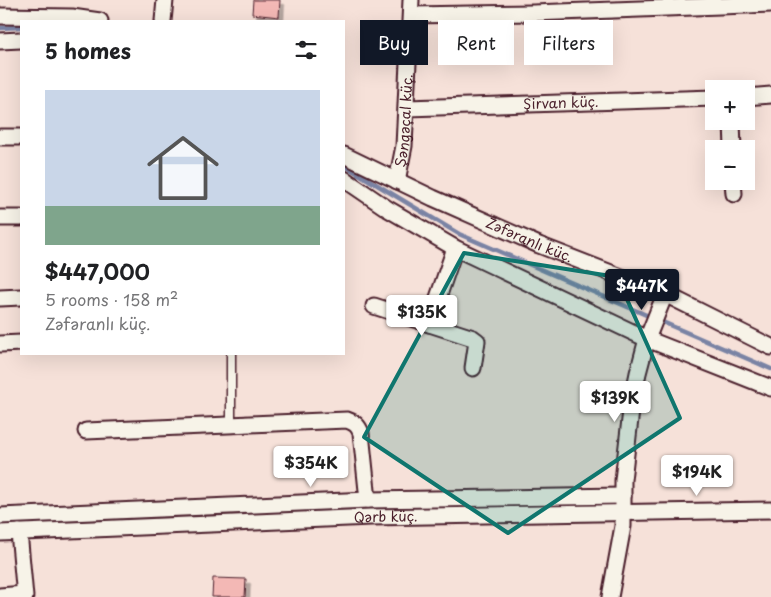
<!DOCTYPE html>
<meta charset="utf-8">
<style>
body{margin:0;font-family:"Playpen Sans",sans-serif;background:#f6f6f6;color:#202124;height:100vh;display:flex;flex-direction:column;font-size:19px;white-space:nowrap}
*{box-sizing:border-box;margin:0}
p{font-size:16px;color:#757577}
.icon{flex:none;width:28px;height:28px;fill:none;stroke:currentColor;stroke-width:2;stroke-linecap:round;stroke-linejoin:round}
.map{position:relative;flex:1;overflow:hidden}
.details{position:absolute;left:20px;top:20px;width:325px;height:335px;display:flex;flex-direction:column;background:#fff;border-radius:0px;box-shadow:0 5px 20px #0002}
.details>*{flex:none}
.banner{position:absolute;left:360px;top:20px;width:335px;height:45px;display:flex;gap:10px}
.controls{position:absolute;left:705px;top:80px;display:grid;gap:10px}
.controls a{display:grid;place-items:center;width:50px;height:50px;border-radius:0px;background:#fff;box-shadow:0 5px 20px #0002;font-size:25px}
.price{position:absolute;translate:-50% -42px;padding:0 11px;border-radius:5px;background:#fff;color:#222;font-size:16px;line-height:32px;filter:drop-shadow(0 1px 2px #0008)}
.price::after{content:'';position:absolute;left:50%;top:30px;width:15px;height:11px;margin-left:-8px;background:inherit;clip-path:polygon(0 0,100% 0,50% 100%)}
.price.active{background:#111827;color:#fff}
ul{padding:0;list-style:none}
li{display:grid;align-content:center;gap:10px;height:265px;padding:0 25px}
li+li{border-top:1px solid #e0e0e0}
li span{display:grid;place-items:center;height:155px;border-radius:0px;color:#555}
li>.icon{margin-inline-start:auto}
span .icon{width:90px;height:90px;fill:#fffc;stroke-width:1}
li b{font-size:21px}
h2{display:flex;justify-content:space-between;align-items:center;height:60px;padding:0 25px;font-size:21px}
.tag{padding:0 18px;border-radius:0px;background:#fff;box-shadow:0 5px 20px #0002;font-size:18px;line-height:45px}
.tag.active{background:#111827;color:#fff}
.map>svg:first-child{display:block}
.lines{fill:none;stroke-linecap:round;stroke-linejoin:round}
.stream{stroke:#7a83a4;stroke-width:4.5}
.building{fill:#f3b8b5;stroke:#4a1f2b;filter:url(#shadow)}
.lane-casing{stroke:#4a1f2b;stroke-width:11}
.street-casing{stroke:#4a1f2b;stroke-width:19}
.lane{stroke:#f7f3e8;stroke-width:8}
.street{stroke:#f7f3e8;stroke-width:15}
.marked{fill:#0f766e;fill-opacity:0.2;stroke:#0f766e;stroke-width:4;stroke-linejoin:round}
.labels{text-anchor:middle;stroke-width:4.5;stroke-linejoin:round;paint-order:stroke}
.street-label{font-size:14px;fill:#4a1f2b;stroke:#f7f3e8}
</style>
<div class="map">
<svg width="771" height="597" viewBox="0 0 771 597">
<defs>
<filter id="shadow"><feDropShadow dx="4.5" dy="4.5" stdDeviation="0" flood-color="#0004"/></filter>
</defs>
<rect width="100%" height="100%" fill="#f6e1d9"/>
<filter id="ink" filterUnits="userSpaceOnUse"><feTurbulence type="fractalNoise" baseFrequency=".02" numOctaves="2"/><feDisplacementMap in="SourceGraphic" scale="10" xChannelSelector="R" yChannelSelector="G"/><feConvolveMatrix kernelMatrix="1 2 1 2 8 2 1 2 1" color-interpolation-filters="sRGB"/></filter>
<g filter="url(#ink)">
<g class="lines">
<g class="stream">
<polyline points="0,28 21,27"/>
<polyline points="344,165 459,234 771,369"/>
<polyline points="348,508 541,507"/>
<polyline points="0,524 38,522"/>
</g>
</g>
<g class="building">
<polygon points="253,0 280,0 279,17 252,14"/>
<polygon points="213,578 246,579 245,597 212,597"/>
</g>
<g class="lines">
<defs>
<polyline id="lane" points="231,354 231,426"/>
<g id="street">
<polyline points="411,15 533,13 771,4"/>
<polyline points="0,16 72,17 100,21"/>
<polyline points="163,21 165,0"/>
<polyline points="0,41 21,40"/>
<polyline points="746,97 771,95"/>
<path id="s1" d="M407,108L714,98"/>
<polyline points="732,121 733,149"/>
<polyline points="0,137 21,137"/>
<path id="s2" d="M344,155L433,198L539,245L665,294L771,347"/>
<polyline points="344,179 388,209 455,248 647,339 771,388"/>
<path id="s3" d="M397,181L404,146L411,0"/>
<polyline points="733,181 734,194"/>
<polyline points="0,218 21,218"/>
<polyline points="0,298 21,297"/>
<polyline points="374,306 473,338 477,341 473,368"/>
<polyline points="429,324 455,248"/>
<polyline points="0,344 21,343"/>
<path d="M86,431L347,420C355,423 358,425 361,433L368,500"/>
<polyline points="0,516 368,500 623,496"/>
<polyline points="19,532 25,597"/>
<path id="s4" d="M0,533L371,517L771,510"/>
<polyline points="0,596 24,594"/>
<polyline points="610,597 623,526 623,480 632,402 638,373 647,339 665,294"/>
</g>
</defs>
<use href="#lane" class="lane-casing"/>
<use href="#street" class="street-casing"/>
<use href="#lane" class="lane"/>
<use href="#street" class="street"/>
</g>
</g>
<path class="marked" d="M464,253L617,277L680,418L508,533L364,437Z"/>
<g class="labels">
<g class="street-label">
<text dy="5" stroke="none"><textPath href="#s1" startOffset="154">Şirvan küç.</textPath></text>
<text dy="5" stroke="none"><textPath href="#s3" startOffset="61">Şəngəçal küç.</textPath></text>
<text dy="5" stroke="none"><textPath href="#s2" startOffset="204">Zəfəranlı küç.</textPath></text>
<text dy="5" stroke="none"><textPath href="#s4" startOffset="386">Qərb küç.</textPath></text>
</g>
</g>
</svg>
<div class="controls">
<a>+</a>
<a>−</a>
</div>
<b class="price active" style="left:642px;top:311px">$447K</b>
<b class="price" style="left:422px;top:337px">$135K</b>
<b class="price" style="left:615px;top:423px">$139K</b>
<b class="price" style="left:311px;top:488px">$354K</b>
<b class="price" style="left:697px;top:497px">$194K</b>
<div class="banner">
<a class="tag active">Buy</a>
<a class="tag">Rent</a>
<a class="tag">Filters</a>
</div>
<section class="details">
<h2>5 homes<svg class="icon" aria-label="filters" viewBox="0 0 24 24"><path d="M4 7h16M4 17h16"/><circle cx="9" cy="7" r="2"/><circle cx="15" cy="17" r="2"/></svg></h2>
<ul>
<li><span style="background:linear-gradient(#c9d6e8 75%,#7fa58c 0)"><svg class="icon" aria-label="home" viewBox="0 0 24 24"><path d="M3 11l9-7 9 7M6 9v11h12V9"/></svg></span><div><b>$447,000</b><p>5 rooms · 158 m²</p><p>Zəfəranlı küç.</p></div></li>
</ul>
</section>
</div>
